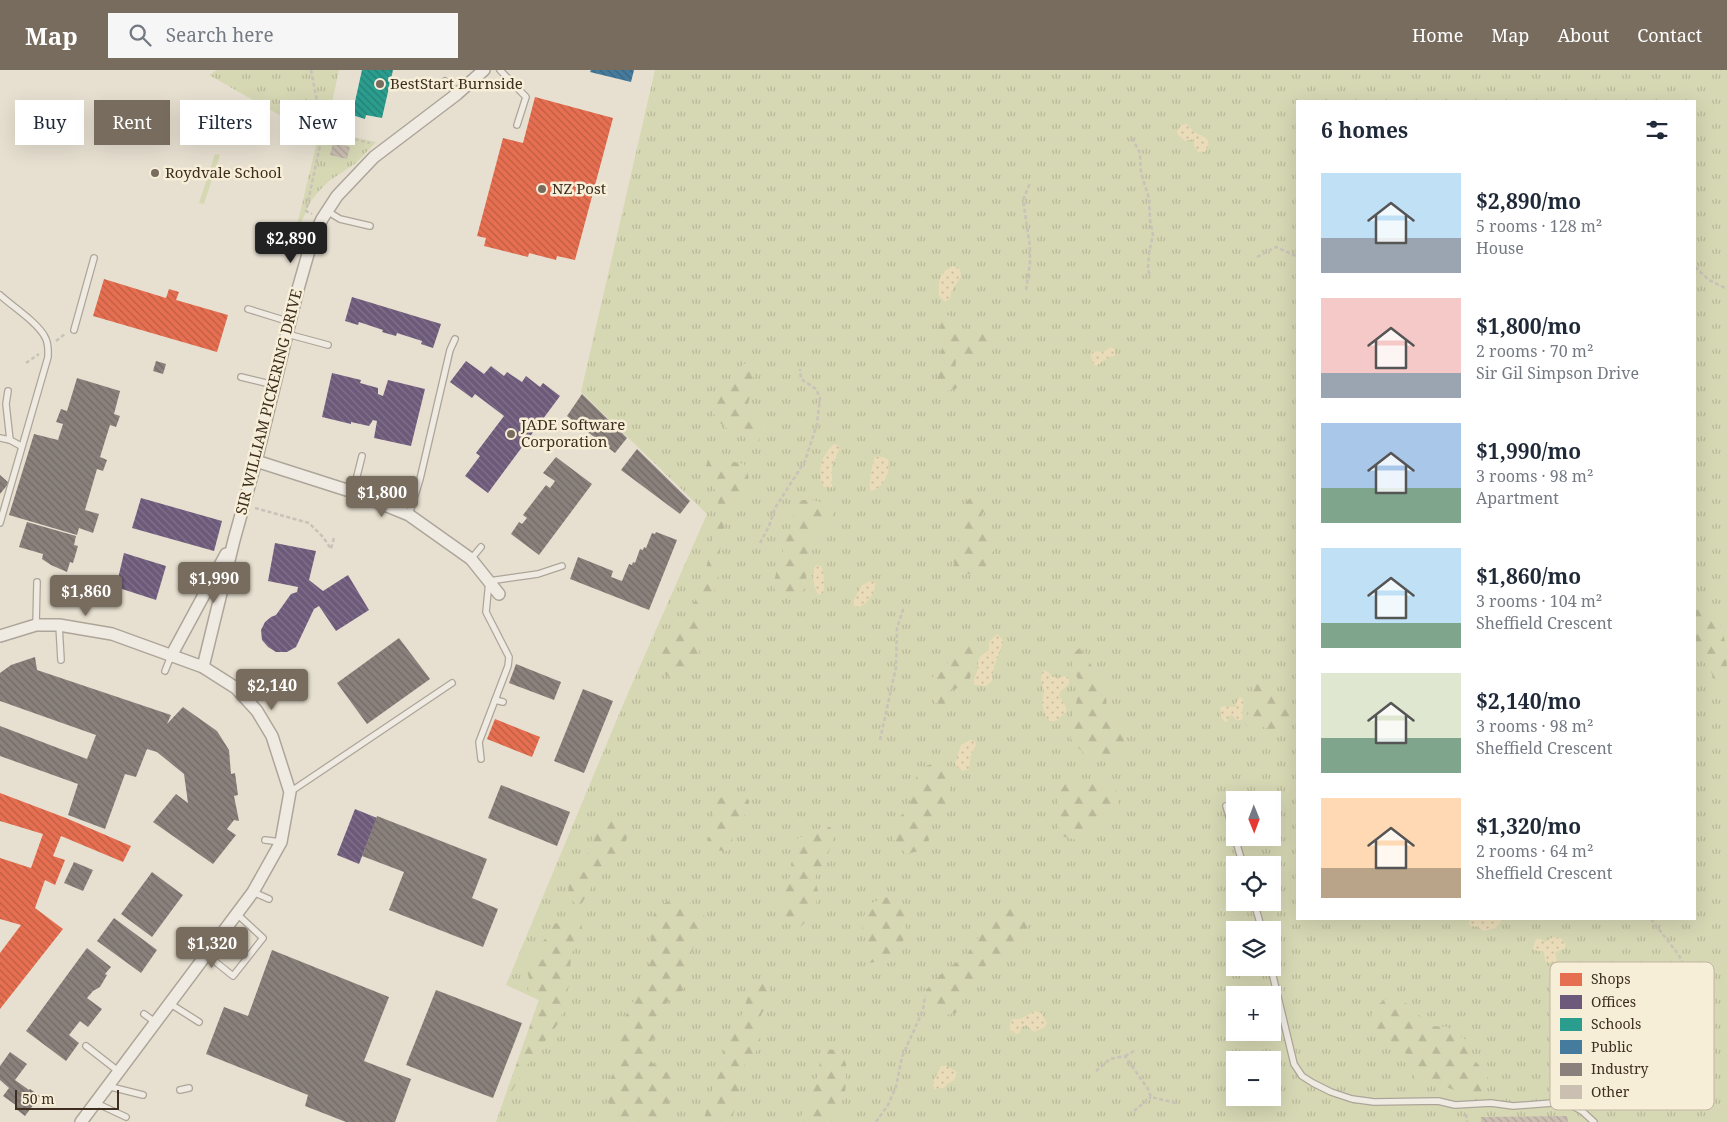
<!DOCTYPE html>
<meta charset="utf-8">
<style>
body{margin:0;font-family:"Noto Serif",serif;background:#f6f6f7;color:#1f2937;height:100vh;display:flex;flex-direction:column;font-size:19px;white-space:nowrap}
*{box-sizing:border-box;margin:0}
p{font-size:16px;color:#747a83}
.icon{flex:none;width:28px;height:28px;fill:none;stroke:currentColor;stroke-width:2;stroke-linecap:round;stroke-linejoin:round}
.map{position:relative;flex:1;overflow:hidden}
.sheet{position:absolute;left:1296px;top:30px;width:400px;height:820px;display:flex;flex-direction:column;background:#fff;border-radius:0px;box-shadow:0 5px 20px #0002}
.sheet>*{flex:none}
.top-card{position:absolute;left:15px;top:30px;width:475px;height:45px;display:flex;gap:10px}
.needle{width:32px;rotate:179deg}
.tools{position:absolute;left:1226px;top:721px;display:grid;gap:10px}
.tools a{display:grid;place-items:center;width:55px;height:55px;border-radius:0px;background:#fff;box-shadow:0 5px 20px #0002;font-size:25px}
.scale{position:absolute;left:15px;bottom:12px;width:104px;box-sizing:border-box;padding-left:5px;border:2px solid #3d2e20;border-top:0;font-size:14px;line-height:18px;white-space:nowrap;color:#3d2e20;-webkit-text-stroke:4px #f7eed8;paint-order:stroke}
.price{position:absolute;translate:-50% -42px;padding:0 11px;border-radius:5px;background:#786c5e;color:#fff;font-size:16px;line-height:32px;filter:drop-shadow(0 1px 2px #0008)}
.price::after{content:'';position:absolute;left:50%;top:30px;width:15px;height:11px;margin-left:-8px;background:inherit;clip-path:polygon(0 0,100% 0,50% 100%)}
.price.on{background:#222;color:#fff}
ul{padding:0;list-style:none}
li{display:flex;align-items:center;gap:15px;height:125px;padding:0 25px}
li span{display:grid;place-items:center;flex:none;width:140px;height:100px;border-radius:0px;color:#555}
li>.icon{margin-inline-start:auto}
span .icon{width:60px;height:60px;fill:#fffc;stroke-width:1}
li b{font-size:21px}
h2{display:flex;justify-content:space-between;align-items:center;height:60px;padding:0 25px;font-size:21px}
.chip{padding:0 18px;border-radius:0px;background:#fff;box-shadow:0 5px 20px #0002;font-size:18px;line-height:45px}
.chip.on{background:#786c5e;color:#fff}
header{display:flex;align-items:center;gap:30px;box-sizing:border-box;height:70px;padding:0 25px;background:#786c5e;color:#fff}
header strong{font-size:24px}
nav{display:flex;gap:28px;margin-inline-start:auto;font-size:18px}
.search{width:350px;height:45px;background:#f6f6f7;display:flex;align-items:center;gap:12px;box-sizing:border-box;padding:0 18px;border-radius:0px;color:#747a83;font-size:19px}
.map>svg:first-child{display:block}
.grass{fill:url(#grass-tufts);fill-rule:evenodd}
.forest{fill:url(#forest-firs)}
.sand{fill:url(#sand-dots)}
.garden{fill:#d6d7b3}
.shops{fill:url(#shops-back-hatch)}
.offices{fill:url(#offices-back-hatch)}
.schools{fill:url(#schools-back-hatch)}
.public{fill:url(#public-back-hatch)}
.industry{fill:url(#industry-back-hatch)}
.building{fill:url(#building-back-hatch)}
.lines{fill:none;stroke-linecap:round;stroke-linejoin:round}
.lane-casing{stroke:#ada599;stroke-width:8}
.street-casing{stroke:#ada599;stroke-width:14}
.path{stroke:#c8c2b9;stroke-width:2.5;stroke-dasharray:4 2.5;stroke-linecap:butt}
.lane{stroke:#efebe3;stroke-width:5.5}
.street{stroke:#efebe3;stroke-width:11}
.poi-dot{fill:#786c5e;stroke:#f7eed8;stroke-width:2}
.labels{text-anchor:middle;stroke-width:5;stroke-linejoin:round;paint-order:stroke}
.poi-label{font-size:15px;fill:#3d2e20;stroke:#f7eed8;text-anchor:start}
.street-label{font-size:15px;fill:#3d2e20;stroke:#f7eed8}
.key{fill:#f7eed8;stroke:#bfb4a1;stroke-width:1}
.key-label{font-size:14px;fill:#3d2e20}
</style>
<header>
<strong>Map</strong>
<div class="search"><svg class="icon" aria-label="search" viewBox="0 0 24 24"><circle cx="10" cy="10" r="6"/><path d="M15 15l6 6"/></svg>Search here</div>
<nav><a>Home</a><a>Map</a><a>About</a><a>Contact</a></nav>
</header>
<div class="map">
<svg width="1727" height="1052" viewBox="0 0 1727 1052">
<defs>
<pattern id="grass-tufts" width="24" height="20" patternUnits="userSpaceOnUse" patternTransform="scale(1.25)"><rect width="24" height="20" fill="#d6d7b3"/><path d="M3 7l-1-3M5 7V3M7 7l1-3M15 17l-1-3M17 17v-4M19 17l1-3" fill="none" stroke="#b9b99a"/></pattern>
<pattern id="forest-firs" width="22" height="20" patternUnits="userSpaceOnUse" patternTransform="scale(1.25)"><rect width="22" height="20" fill="#d6d7b3"/><path d="M5 1l3.5 6h-7zM16 11l3.5 6h-7z" fill="#b9b99a"/></pattern>
<pattern id="sand-dots" width="8" height="8" patternUnits="userSpaceOnUse" patternTransform="scale(1.25)"><rect width="8" height="8" fill="#eadcb9"/><path d="M2 2h.1M6 6h.1" fill="none" stroke="#cabd9f" stroke-width="1.8" stroke-linecap="round"/></pattern>
<pattern id="shops-back-hatch" width="6" height="6" patternUnits="userSpaceOnUse" patternTransform="scale(1.25)"><rect width="6" height="6" fill="#e76f51"/><path d="M-1 5l2 2M0 0l6 6M5-1l2 2" fill="none" stroke="#bc5c43"/></pattern>
<pattern id="offices-back-hatch" width="6" height="6" patternUnits="userSpaceOnUse" patternTransform="scale(1.25)"><rect width="6" height="6" fill="#6d597a"/><path d="M-1 5l2 2M0 0l6 6M5-1l2 2" fill="none" stroke="#83738a"/></pattern>
<pattern id="schools-back-hatch" width="6" height="6" patternUnits="userSpaceOnUse" patternTransform="scale(1.25)"><rect width="6" height="6" fill="#2a9d8f"/><path d="M-1 5l2 2M0 0l6 6M5-1l2 2" fill="none" stroke="#258074"/></pattern>
<pattern id="public-back-hatch" width="6" height="6" patternUnits="userSpaceOnUse" patternTransform="scale(1.25)"><rect width="6" height="6" fill="#457b9d"/><path d="M-1 5l2 2M0 0l6 6M5-1l2 2" fill="none" stroke="#3b6580"/></pattern>
<pattern id="industry-back-hatch" width="6" height="6" patternUnits="userSpaceOnUse" patternTransform="scale(1.25)"><rect width="6" height="6" fill="#8a817c"/><path d="M-1 5l2 2M0 0l6 6M5-1l2 2" fill="none" stroke="#726a65"/></pattern>
<pattern id="building-back-hatch" width="6" height="6" patternUnits="userSpaceOnUse" patternTransform="scale(1.25)"><rect width="6" height="6" fill="#cbbfb2"/><path d="M-1 5l2 2M0 0l6 6M5-1l2 2" fill="none" stroke="#afa499"/></pattern>
</defs>
<rect width="100%" height="100%" fill="#e7e0d1"/>
<g class="grass">
<polygon points="217,0 339,0 328,51 329,58 332,62 376,72 356,93 329,111 319,121 311,131 294,168 318,67 209,5"/>
<path d="M655,0H1727V1052H496L539,930L506,915L625,630L707,444L581,322ZM1298,31H1695V849H1298ZM1235,730H1272V768H1235ZM1235,795H1272V832H1235ZM1235,860H1272V898H1235ZM1235,925H1272V962H1235ZM1235,990H1272V1028H1235Z"/>
</g>
<g class="forest">
<path d="M949,245C957,252 961,259 971,262C979,263 984,260 991,264V283L986,288L967,284L956,290C954,300 959,309 957,318L949,321L943,319L937,309C942,298 939,296 940,285C940,283 942,280 942,278C943,265 934,255 949,245Z"/>
<path d="M750,291L754,294L753,316L747,337C761,350 763,353 759,373C746,373 749,368 739,364C721,357 705,345 718,324C721,319 725,316 728,312C738,301 735,298 750,291Z"/>
<path d="M709,386H719L724,390L744,394C759,421 732,428 726,450C722,465 720,480 718,495C718,500 719,506 718,511C715,524 703,534 701,549C699,559 702,569 700,579C698,590 690,600 683,609C665,610 665,604 658,589L662,577C670,572 677,568 682,559C697,537 723,451 717,426C715,416 708,412 704,403Z"/>
<path d="M976,423H984L988,434L980,448C984,457 993,470 994,480C994,500 958,515 954,494C952,483 960,471 961,460C963,443 961,434 976,423Z"/>
<path d="M802,430C816,430 824,431 834,442C831,454 826,462 814,465L809,473L811,495L806,504L807,517L795,526L782,527L775,522C773,507 777,501 782,487C783,482 783,477 785,471C790,454 796,455 793,434Z"/>
<path d="M1695,527C1700,534 1708,535 1713,542C1727,564 1727,582 1727,609H1715L1707,595L1695,586Z"/>
<path d="M965,571H973L979,574V580L973,587L970,593L971,602L970,609L961,617L945,622L948,632L942,635L934,632V623L935,614L932,609C936,601 942,600 947,594C954,585 955,579 965,571Z"/>
<path d="M1080,578L1105,616L1107,638L1120,652L1124,666V679L1116,689C1090,693 1087,688 1071,669L1072,650L1077,629L1078,609L1073,599L1070,585Z"/>
<path d="M1256,604C1262,608 1264,616 1269,620C1276,625 1285,626 1291,632L1296,649L1284,660L1279,661L1270,660L1261,656L1249,659L1245,654L1254,626L1250,612Z"/>
<path d="M939,693C953,699 953,710 949,723C948,727 948,732 947,735C942,745 929,748 921,753L929,769L928,776L919,781L906,784L892,768C892,764 892,759 893,756C896,749 904,744 908,737C918,717 909,695 939,693Z"/>
<polygon points="1109,710 1117,721 1119,736 1109,745 1096,751 1090,766 1077,770 1061,766 1056,749 1060,722 1067,711"/>
<path d="M731,723H744L749,731V740L733,758L732,775L726,781L713,780L706,775L710,764L716,757C712,737 710,731 731,723Z"/>
<polygon points="605,743 617,745 625,753 628,762 625,776 615,797 599,804 582,833 577,835 568,827 569,810 589,781 593,765 600,750"/>
<path d="M823,754L831,758L835,765L823,798L816,805L815,811L818,821L816,835L807,851L800,857C773,848 787,844 780,824L792,803L791,794L795,784L794,775L798,768L816,763Z"/>
<path d="M890,826L902,830C909,856 906,863 898,888L888,893L885,890L869,893L864,888L866,870L862,859L864,846L869,834Z"/>
<path d="M671,830C688,830 712,838 704,860C701,867 695,873 692,881C688,892 687,906 684,919L663,936L656,964L650,975L649,990L655,995L663,992L673,996C677,1015 670,1035 661,1052H618L619,1047L602,1023L612,1006L616,992L615,972L626,945L642,915L649,897L652,852L658,837Z"/>
<polygon points="1014,834 1029,848 1026,864 1010,879 992,889 975,906 956,943 940,946 929,937 926,920 945,900 966,886 983,861 993,836"/>
<polygon points="571,851 581,852 583,864 571,884 569,915 560,951 527,995 512,1021 507,1021 539,930 528,925 529,908 525,894 545,869 554,853 568,855"/>
<polygon points="764,912 769,917 769,931 761,945 760,972 754,986 745,994 739,1006 740,1020 731,1052 703,1052 725,977 743,942 748,925 754,917"/>
<polygon points="1388,928 1406,933 1431,956 1447,957 1466,970 1474,990 1488,1005 1488,1017 1484,1022 1461,1023 1449,1018 1433,1014 1417,1014 1413,1003 1414,993 1401,978 1376,961 1369,951 1374,937"/>
<polygon points="823,979 837,980 843,987 846,994 846,1008 845,1025 839,1036 836,1052 797,1052 807,1036 816,1011"/>
</g>
<g class="sand">
<path d="M1187,54C1189,56 1191,59 1193,61C1199,66 1216,67 1205,82H1198L1194,76V69L1185,71L1178,65L1177,62L1181,55Z"/>
<path d="M953,196L960,199L961,207L954,217L949,230L944,231L939,226C938,212 939,202 953,196Z"/>
<polygon points="1110,277 1115,279 1115,286 1109,287 1096,296 1092,292 1091,283 1098,281 1102,283"/>
<path d="M834,374L839,376V380L832,396V417L827,418L823,416C817,400 821,385 834,374Z"/>
<path d="M876,386L887,388C893,399 883,418 872,421L870,420C869,413 872,391 876,386Z"/>
<path d="M816,495L821,496C824,500 825,518 823,523L819,525C813,519 811,501 816,495Z"/>
<path d="M870,511L875,512C877,521 865,539 855,537L853,532L861,516Z"/>
<path d="M997,564L1000,566L1003,571C1000,585 992,596 992,611L986,616L975,615L973,613C974,608 976,605 977,601C980,586 975,590 989,580V572Z"/>
<polygon points="1044,600 1048,602 1053,607 1059,608 1064,606 1069,608 1069,614 1060,622 1059,625 1066,637 1066,642 1056,651 1050,651 1046,647 1042,634 1044,621 1041,610 1042,603"/>
<polygon points="1241,627 1244,631 1242,642 1243,648 1241,650 1236,650 1232,645 1229,646 1227,652 1225,652 1221,647 1220,638 1223,636 1235,637 1238,628"/>
<polygon points="970,670 975,671 976,675 971,685 969,699 963,701 957,697 955,693 961,675"/>
<polygon points="1470,849 1501,849 1501,852 1495,858 1484,861 1478,857 1470,856 1469,853"/>
<polygon points="1553,867 1561,868 1566,875 1564,879 1555,882 1557,890 1553,894 1545,891 1544,882 1534,880 1533,877 1536,869 1541,869 1545,872"/>
<polygon points="1035,941 1041,943 1047,953 1044,958 1034,962 1026,955 1022,957 1019,964 1017,964 1010,960 1010,953 1012,949 1020,949"/>
<polygon points="941,996 947,996 957,1002 954,1011 948,1013 944,1018 934,1019 933,1012"/>
</g>
<polygon class="garden" points="215,84 220,85 204,134 199,133"/>
<g class="shops">
<polygon points="535,27 613,48 575,190 557,186 556,190 529,183 528,187 484,176 486,168 477,166 503,68 523,73"/>
<polygon points="104,209 166,228 169,219 179,222 176,230 228,245 217,282 93,246"/>
<polygon points="495,649 540,667 532,687 487,669"/>
<polygon points="0,723 66,748 131,776 123,792 61,766 53,786 65,790 55,815 45,810 35,838 63,859 0,939 0,883 21,855 0,849 0,788 31,798 43,764 0,751"/>
</g>
<g class="offices">
<polygon points="352,227 441,254 433,278 421,274 422,271 397,263 396,266 382,262 383,260 359,252 358,255 345,251"/>
<polygon points="466,291 484,304 491,296 504,306 507,302 522,312 526,306 540,317 543,313 560,326 488,423 465,406 480,386 476,383 504,346 475,324 472,328 450,312"/>
<polygon points="332,303 361,310 360,313 378,318 378,324 383,326 388,310 425,319 411,376 374,368 377,351 373,350 369,356 351,352 351,354 322,347"/>
<polygon points="141,428 222,451 214,481 132,458"/>
<polygon points="275,473 316,481 309,510 323,521 348,505 369,540 336,561 319,536 314,539 296,577 287,582 276,582 268,577 262,570 261,560 265,552 271,547 276,545 291,524 297,522 298,517 268,511"/>
<polygon points="124,483 166,496 156,530 116,517"/>
<polygon points="355,739 377,748 359,794 337,785"/>
</g>
<polygon class="schools" points="362,0 393,0 382,48 366,45 365,49 352,45"/>
<polygon class="public" points="591,0 634,0 631,12 590,2"/>
<g class="industry">
<polygon points="156,291 166,294 163,304 153,301"/>
<polygon points="77,308 120,321 114,344 120,346 116,357 110,355 100,387 107,390 103,401 97,399 85,440 99,444 93,463 79,458 77,465 9,445 34,364 58,370 63,354 56,352 61,339 67,341"/>
<polygon points="582,324 627,368 615,383 567,346"/>
<polygon points="637,379 690,431 680,444 621,400"/>
<polygon points="556,387 592,414 539,485 511,464 519,452 522,454 527,448 523,445 546,415 550,418 553,414 555,411 543,403"/>
<polygon points="0,405 9,413 0,424"/>
<polygon points="27,452 76,466 74,475 78,476 73,493 70,492 67,502 51,495 42,489 43,484 19,477"/>
<polygon points="656,462 677,470 649,540 570,509 578,487 613,501 611,507 622,511 629,494 632,495 633,492 635,493 640,479 643,480 644,477 646,478 652,463 655,464"/>
<polygon points="399,568 430,609 367,654 337,613"/>
<polygon points="35,587 37,600 171,645 167,654 183,637 217,661 229,680 231,704 235,703 238,725 234,726 239,751 234,750 227,759 236,765 213,794 153,752 176,724 188,733 184,704 157,682 147,679 136,707 125,704 105,759 68,745 78,714 0,686 0,656 87,689 96,665 0,631 0,603 11,595"/>
<polygon points="516,594 561,612 554,630 509,613"/>
<polygon points="583,619 613,631 584,703 554,691"/>
<polygon points="501,715 570,742 557,776 488,748"/>
<polygon points="377,746 487,789 472,828 498,839 483,877 389,840 404,802 362,786"/>
<polygon points="74,792 93,800 83,821 64,813"/>
<polygon points="152,802 183,825 152,867 121,844"/>
<polygon points="114,848 157,880 141,903 97,871"/>
<polygon points="87,878 111,897 105,904 107,905 100,917 93,921 87,928 102,939 88,957 80,951 69,965 79,973 66,991 26,961"/>
<polygon points="272,880 389,927 364,991 411,1009 395,1052 346,1052 305,1036 308,1025 206,984 224,937 248,946"/>
<polygon points="436,920 522,953 493,1028 406,995"/>
<polygon points="10,982 27,994 15,1010 29,1020 30,1019 40,1026 25,1046 16,1039 17,1036 3,1026 9,1018 0,1010 0,996"/>
</g>
<g class="building">
<polygon points="333,73 350,77 347,89 330,85"/>
<polygon points="1567,1046 1568,1052 1481,1052 1481,1047"/>
</g>
<g class="lines">
<defs>
<g id="lane">
<polyline points="500,0 526,27 517,55"/>
<polyline points="445,11 457,24"/>
<polyline points="327,141 340,149 370,156"/>
<path d="M0,225C13,237 37,252 45,267C49,274 48,280 48,287L0,453"/>
<polyline points="248,239 290,252"/>
<polyline points="74,260 94,188"/>
<polyline points="287,264 328,275"/>
<polyline points="241,307 274,315"/>
<polyline points="8,321 6,334 10,370"/>
<polyline points="0,368 10,370 21,376"/>
<polyline points="353,422 362,386"/>
<polyline points="409,445 420,409 450,280 455,269"/>
<polyline points="471,489 481,477"/>
<polyline points="205,497 218,498"/>
<polyline points="36,555 37,512"/>
<polyline points="59,555 61,590"/>
<polyline points="165,601 171,586"/>
<polyline points="495,630 503,632"/>
<polyline points="481,689 479,672 508,596 509,587 486,542 489,511 538,504 562,496"/>
<polyline points="290,722 452,613"/>
<polyline points="1226,736 1235,766"/>
<polyline points="1235,768 1243,795"/>
<polyline points="265,770 281,772"/>
<polyline points="253,822 269,829"/>
<polyline points="1254,832 1262,860"/>
<polyline points="207,885 233,906 263,868 237,844"/>
<polyline points="1271,898 1294,994 1302,1006 1313,1013 1331,1022 1352,1029 1374,1032 1438,1031 1455,1035 1491,1033 1513,1036 1565,1032 1582,1041 1594,1052"/>
<polyline points="169,933 199,952"/>
<polyline points="144,944 155,952"/>
<polyline points="86,976 118,1001"/>
<polyline points="107,1016 143,1025"/>
<polyline points="180,1020 189,1018"/>
<polyline points="96,1033 126,1047"/>
</g>
<g id="street">
<polyline points="256,391 353,422 409,445 471,489 499,524"/>
<polyline points="0,566 36,555 59,555 112,564 203,597 236,618 257,641 272,666 290,722 281,772 253,822 81,1052"/>
<polyline points="171,586 226,484"/>
<polyline points="203,597 234,470 256,391 298,219 312,170 322,149 337,126 374,87 457,24 484,0"/>
</g>
</defs>
<use href="#lane" class="lane-casing"/>
<use href="#street" class="street-casing"/>
<g class="path">
<polyline points="311,0 323,62 306,141 312,144"/>
<polyline points="323,62 370,73"/>
<polyline points="1132,68 1140,83 1141,103 1149,128 1150,150 1153,165 1149,183 1148,199 1150,206"/>
<polyline points="1257,187 1276,177 1298,187"/>
<polyline points="1695,197 1709,210 1727,219"/>
<polyline points="1026,220 1030,193 1030,176 1023,130 1030,113"/>
<polyline points="56,271 66,263"/>
<polyline points="26,293 39,284"/>
<polyline points="255,438 309,453 323,467 331,479 334,468"/>
<polyline points="760,473 769,456 775,438 805,391 817,354 820,328 816,319 801,309 800,299"/>
<polyline points="880,670 896,597 897,558 904,537"/>
<polyline points="1651,849 1678,884 1700,926"/>
<polyline points="1125,986 1134,981"/>
<polyline points="1096,1001 1110,989 1125,986 1148,1019 1151,1027 1176,1033"/>
<polyline points="1134,1041 1151,1027"/>
<polyline points="1466,1044 1467,1052"/>
<polyline points="876,1052 888,1035 896,1017 902,987 923,940 925,926"/>
</g>
<use href="#lane" class="lane"/>
<use href="#street" class="street"/>
</g>
<g class="poi-dot">
<circle cx="380" cy="14" r="5"/>
<circle cx="155" cy="103" r="5"/>
<circle cx="542" cy="119" r="5"/>
<circle cx="511" cy="364" r="5"/>
</g>
<g class="labels">
<g class="poi-label">
<text x="390" y="19">BestStart Burnside</text>
<text x="165" y="108">Roydvale School</text>
<text x="552" y="124">NZ Post</text>
<text x="521" y="360">JADE Software<tspan x="521" dy="17">Corporation</tspan></text>
</g>
<g class="street-label">
<text transform="translate(269 332) rotate(-76)" y="5">SIR WILLIAM PICKERING DRIVE</text>
</g>
</g>
<rect x="1550" y="892" width="164" height="148" rx="8" class="key"/>
<rect x="1560" y="903" width="22" height="13" fill="#e76f51"/>
<rect x="1560" y="925" width="22" height="14" fill="#6d597a"/>
<rect x="1560" y="948" width="22" height="13" fill="#2a9d8f"/>
<rect x="1560" y="970" width="22" height="14" fill="#457b9d"/>
<rect x="1560" y="993" width="22" height="13" fill="#8a817c"/>
<rect x="1560" y="1015" width="22" height="14" fill="#cbbfb2"/>
<g class="key-label">
<text x="1591" y="914">Shops</text>
<text x="1591" y="937">Offices</text>
<text x="1591" y="959">Schools</text>
<text x="1591" y="982">Public</text>
<text x="1591" y="1004">Industry</text>
<text x="1591" y="1027">Other</text>
</g>
</svg>
<div class="tools">
<a><svg class="needle" viewBox="-14 -14 28 28"><path d="M0-13l5 13h-10z" fill="#e53935"/><path d="M0 13l5-13h-10z" fill="#747a83"/></svg></a>
<a><svg class="icon" aria-label="locate" viewBox="0 0 24 24"><circle cx="12" cy="12" r="6"/><path d="M12 2v4M12 18v4M2 12h4M18 12h4"/></svg></a>
<a><svg class="icon" aria-label="layers" viewBox="0 0 24 24"><path d="M12 4l9 5-9 5-9-5zM3 14l9 5 9-5"/></svg></a>
<a>+</a>
<a>−</a>
</div>
<div class="scale">50 m</div>
<b class="price on" style="left:291px;top:194px">$2,890</b>
<b class="price" style="left:382px;top:448px">$1,800</b>
<b class="price" style="left:214px;top:534px">$1,990</b>
<b class="price" style="left:86px;top:547px">$1,860</b>
<b class="price" style="left:272px;top:641px">$2,140</b>
<b class="price" style="left:212px;top:899px">$1,320</b>
<div class="top-card">
<a class="chip">Buy</a>
<a class="chip on">Rent</a>
<a class="chip">Filters</a>
<a class="chip">New</a>
</div>
<section class="sheet">
<h2>6 homes<svg class="icon" aria-label="filters" viewBox="0 0 24 24"><path d="M4 7h16M4 17h16"/><circle cx="9" cy="7" r="2"/><circle cx="15" cy="17" r="2"/></svg></h2>
<ul>
<li><span style="background:linear-gradient(#bfe0f5 65%,#9aa5b1 0)"><svg class="icon" aria-label="home" viewBox="0 0 24 24"><path d="M3 11l9-7 9 7M6 9v11h12V9"/></svg></span><div><b>$2,890/mo</b><p>5 rooms · 128 m²</p><p>House</p></div></li>
<li><span style="background:linear-gradient(#f6c9c9 75%,#9aa5b1 0)"><svg class="icon" aria-label="home" viewBox="0 0 24 24"><path d="M3 11l9-7 9 7M6 9v11h12V9"/></svg></span><div><b>$1,800/mo</b><p>2 rooms · 70 m²</p><p>Sir Gil Simpson Drive</p></div></li>
<li><span style="background:linear-gradient(#a9c7e8 65%,#7fa58c 0)"><svg class="icon" aria-label="home" viewBox="0 0 24 24"><path d="M3 11l9-7 9 7M6 9v11h12V9"/></svg></span><div><b>$1,990/mo</b><p>3 rooms · 98 m²</p><p>Apartment</p></div></li>
<li><span style="background:linear-gradient(#bfe0f5 75%,#7fa58c 0)"><svg class="icon" aria-label="home" viewBox="0 0 24 24"><path d="M3 11l9-7 9 7M6 9v11h12V9"/></svg></span><div><b>$1,860/mo</b><p>3 rooms · 104 m²</p><p>Sheffield Crescent</p></div></li>
<li><span style="background:linear-gradient(#dfe7d0 65%,#7fa58c 0)"><svg class="icon" aria-label="home" viewBox="0 0 24 24"><path d="M3 11l9-7 9 7M6 9v11h12V9"/></svg></span><div><b>$2,140/mo</b><p>3 rooms · 98 m²</p><p>Sheffield Crescent</p></div></li>
<li><span style="background:linear-gradient(#ffd9b3 70%,#b9a48a 0)"><svg class="icon" aria-label="home" viewBox="0 0 24 24"><path d="M3 11l9-7 9 7M6 9v11h12V9"/></svg></span><div><b>$1,320/mo</b><p>2 rooms · 64 m²</p><p>Sheffield Crescent</p></div></li>
</ul>
</section>
</div>
